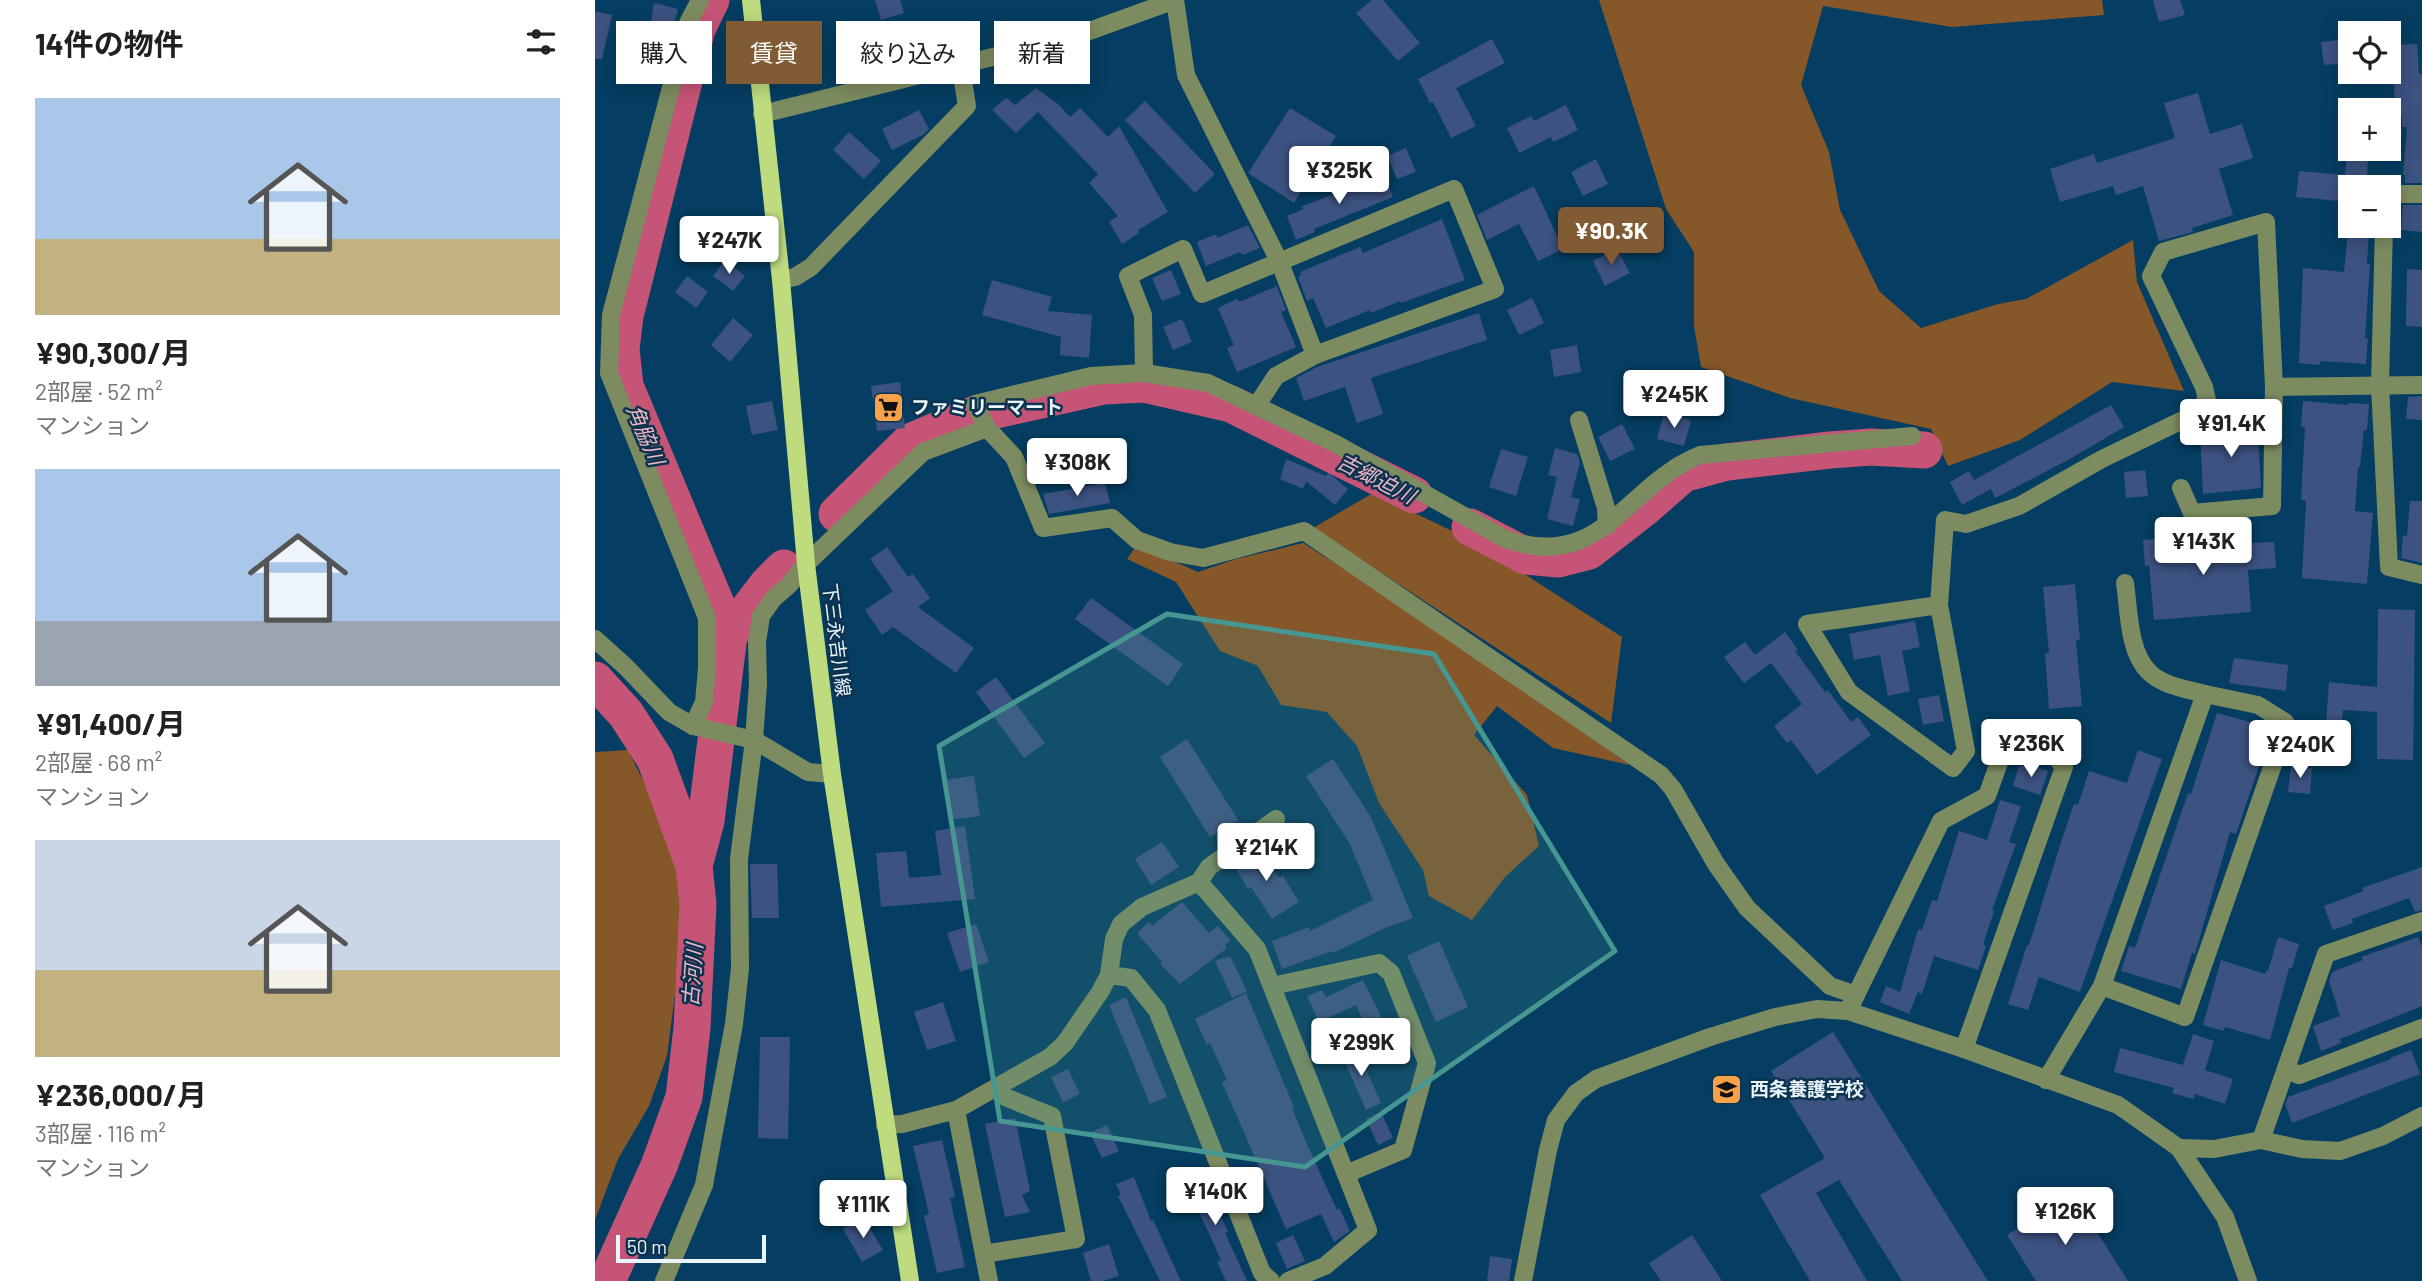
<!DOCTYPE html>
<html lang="ja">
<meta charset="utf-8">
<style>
body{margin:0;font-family:Barlow,"Noto Sans JP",sans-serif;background:#f6f6f6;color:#202124;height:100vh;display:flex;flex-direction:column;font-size:26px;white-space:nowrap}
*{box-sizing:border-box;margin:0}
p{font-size:23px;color:#757577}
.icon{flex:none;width:38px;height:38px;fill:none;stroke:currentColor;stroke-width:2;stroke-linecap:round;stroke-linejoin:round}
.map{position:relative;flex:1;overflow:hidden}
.panel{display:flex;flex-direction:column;background:#fff;width:595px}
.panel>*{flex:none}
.guide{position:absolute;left:21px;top:21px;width:665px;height:63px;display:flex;gap:14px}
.buttons{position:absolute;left:1743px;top:21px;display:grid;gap:14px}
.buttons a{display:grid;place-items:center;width:63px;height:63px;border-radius:0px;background:#fff;box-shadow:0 4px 18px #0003;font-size:35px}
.scale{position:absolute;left:21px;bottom:18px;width:150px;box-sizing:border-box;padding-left:7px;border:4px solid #e9f4fd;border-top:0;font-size:19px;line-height:24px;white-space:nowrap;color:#e9f4fd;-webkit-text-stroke:5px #0b334f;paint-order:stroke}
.price{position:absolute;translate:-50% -60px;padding:0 16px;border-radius:7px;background:#fff;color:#222;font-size:23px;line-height:46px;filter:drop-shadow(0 2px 4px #0008)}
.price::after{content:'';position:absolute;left:50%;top:42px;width:21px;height:16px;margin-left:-10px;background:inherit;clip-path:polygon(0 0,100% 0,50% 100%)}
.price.active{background:#815b34;color:#fff}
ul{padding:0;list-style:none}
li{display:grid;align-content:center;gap:14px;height:371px;padding:0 35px}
li span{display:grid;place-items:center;height:217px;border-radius:0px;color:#555}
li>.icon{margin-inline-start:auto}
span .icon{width:126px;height:126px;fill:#fffc;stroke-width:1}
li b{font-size:30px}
h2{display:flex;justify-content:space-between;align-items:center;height:84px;padding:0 35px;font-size:30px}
.tag{padding:0 24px;border-radius:0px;background:#fff;box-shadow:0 4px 18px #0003;font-size:24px;line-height:63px}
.tag.active{background:#815b34;color:#fff}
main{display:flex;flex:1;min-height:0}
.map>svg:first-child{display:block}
.forest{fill:#865728}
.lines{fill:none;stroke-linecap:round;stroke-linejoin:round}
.river{stroke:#c55476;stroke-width:37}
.building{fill:#3c5281}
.minor{stroke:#7d8c60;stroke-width:18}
.major{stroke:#bedc7e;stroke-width:18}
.marked{fill:#469692;fill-opacity:0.2;stroke:#469692;stroke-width:5;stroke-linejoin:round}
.labels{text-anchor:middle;stroke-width:5;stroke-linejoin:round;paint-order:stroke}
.poi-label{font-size:19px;font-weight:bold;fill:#e9f4fd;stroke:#0b334f;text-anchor:start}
.street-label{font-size:19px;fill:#e9f4fd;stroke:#0b334f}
.water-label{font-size:21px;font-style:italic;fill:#f0b5c2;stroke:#0b334f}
</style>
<main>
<section class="panel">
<h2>14件の物件<svg class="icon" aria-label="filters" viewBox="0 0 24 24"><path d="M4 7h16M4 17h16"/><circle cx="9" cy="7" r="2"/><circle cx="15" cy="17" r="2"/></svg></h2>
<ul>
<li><span style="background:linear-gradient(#a9c7e8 65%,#c2b280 0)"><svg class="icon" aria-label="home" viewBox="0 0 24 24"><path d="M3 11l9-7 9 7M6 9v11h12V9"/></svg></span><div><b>¥90,300/月</b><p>2部屋 · 52 m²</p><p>マンション</p></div></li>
<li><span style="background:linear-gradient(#a9c7e8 70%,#9aa5b1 0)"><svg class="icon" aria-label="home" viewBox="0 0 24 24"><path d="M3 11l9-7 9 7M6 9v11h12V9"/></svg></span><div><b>¥91,400/月</b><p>2部屋 · 68 m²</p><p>マンション</p></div></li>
<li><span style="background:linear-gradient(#c9d6e8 60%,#c2b280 0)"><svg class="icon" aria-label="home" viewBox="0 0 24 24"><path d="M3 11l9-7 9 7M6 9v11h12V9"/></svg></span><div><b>¥236,000/月</b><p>3部屋 · 116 m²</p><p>マンション</p></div></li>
</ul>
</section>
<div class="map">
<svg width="1827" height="1281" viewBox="0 0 1827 1281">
<rect width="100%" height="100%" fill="#053e62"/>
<g class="forest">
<polygon points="1004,0 1507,0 1509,15 1357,27 1228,6 1206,85 1234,152 1245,210 1284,291 1326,328 1403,304 1431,299 1538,240 1542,282 1589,391 1517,382 1425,440 1353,466 1336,429 1195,398 1106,367 1099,326 1099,252 1071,209"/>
<polygon points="778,493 878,541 1027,637 1016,723 718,528"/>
<polygon points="708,543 817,612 1035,765 958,748 902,706 879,735 932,795 944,846 910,877 877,920 834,896 828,870 784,803 762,746 732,712 686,705 663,666 625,651 581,582 532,559 542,545 603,572 641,559"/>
<polygon points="33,750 56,797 81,859 91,908 72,1056 54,1106 23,1159 0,1220 0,752"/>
</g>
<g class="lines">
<g class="river">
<polyline points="242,514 315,442 378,415 509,386 549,384 636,404 819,495"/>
<polyline points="875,527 931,556 963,559 994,551 1048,509 1088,474 1132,462 1235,450 1276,447 1329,450"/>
<polyline points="134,635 173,584 189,568"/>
<polyline points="0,680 31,714 60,759 99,866 103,904 97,1028 89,1097 64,1166 12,1281"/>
<polyline points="99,866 111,821 134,635 30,386 26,349 30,316 102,29 116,0"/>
</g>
</g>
<g class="building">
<polygon points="280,0 305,0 309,13 286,20"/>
<polygon points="777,0 788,0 825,43 803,61 761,13"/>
<polygon points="1558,0 1585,0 1590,15 1564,22"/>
<polygon points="59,3 83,9 68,65 49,63"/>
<polygon points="0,11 17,15 7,59 0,59"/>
<polygon points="897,39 910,63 861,88 881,126 856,138 838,102 835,103 823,79"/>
<polygon points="1752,39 1755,63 1729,65 1726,42"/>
<polygon points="1822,44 1824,74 1827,74 1827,183 1810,183 1810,175 1808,175 1812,127 1807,127 1807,117 1800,117 1798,45"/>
<polygon points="441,88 463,104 475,117 485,108 513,137 524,126 573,212 543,230 544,233 527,244 514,222 523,216 494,183 503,174 443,112 421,133 397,110 411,98 420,105"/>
<polygon points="1603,93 1615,134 1647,124 1658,158 1624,169 1638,215 1597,228 1598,232 1564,241 1548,186 1521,195 1518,186 1465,202 1455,169 1499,154 1502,163 1580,138 1569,103"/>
<polygon points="550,101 620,174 600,193 530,120"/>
<polygon points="971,105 983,130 958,142 956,137 924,153 912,128 936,116 939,121"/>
<polygon points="695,108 741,136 699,203 653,173"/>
<polygon points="324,110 334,129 328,135 297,150 287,129"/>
<polygon points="254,132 286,161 269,179 238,150"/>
<polygon points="811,148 821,172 802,179 792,156"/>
<polygon points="1752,152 1773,155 1772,181 1755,179 1755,202 1701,197 1704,171 1750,175"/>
<polygon points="1001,159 1013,184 988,196 976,172"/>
<polygon points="789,174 798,197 719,229 720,232 701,240 692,216 709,209 706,207"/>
<polygon points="939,186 968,249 943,261 924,224 892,240 882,215"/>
<polygon points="1808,205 1827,205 1827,232 1806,230"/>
<polygon points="847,219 870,280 806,303 805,301 776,313 775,310 731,328 718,298 712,301 703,277 706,276 705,272 765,247 768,253"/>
<polygon points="124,224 144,239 132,255 112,239"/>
<polygon points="653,225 665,248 647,255 645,252 611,266 602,242 621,234 622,238"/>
<polygon points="1753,230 1774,232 1772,264 1775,264 1770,338 1773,338 1771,364 1725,361 1725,365 1704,363 1708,268 1749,272"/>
<polygon points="1022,249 1035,273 1010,286 998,261"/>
<polygon points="130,260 150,276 138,291 118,276"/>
<polygon points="1812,269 1827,270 1827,327 1811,326"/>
<polygon points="576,270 586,294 567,301 557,278"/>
<polygon points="92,276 113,292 101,308 80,292"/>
<polygon points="397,280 457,297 453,311 497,315 494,358 465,355 466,337 387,315"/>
<polygon points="682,286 691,310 686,312 701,347 642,372 632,348 639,345 623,308 642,299 644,302"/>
<polygon points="937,298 949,323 924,335 912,310"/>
<polygon points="884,313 892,340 776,378 788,414 762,423 750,387 709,401 701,378 722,367"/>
<polygon points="138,318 158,335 135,362 116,345"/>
<polygon points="587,319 597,342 578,350 568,327"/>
<polygon points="982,345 986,372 959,377 955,350"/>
<polygon points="305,382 310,428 282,431 276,386"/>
<polygon points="1827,396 1827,420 1811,419 1813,397"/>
<polygon points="177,401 183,430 157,435 151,406"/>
<polygon points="1708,401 1753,405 1753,403 1774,404 1772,430 1769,430 1765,467 1763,467 1760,511 1778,513 1772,584 1707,578 1711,501 1706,500 1710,427 1706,427"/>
<polygon points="1516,405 1529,427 1475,459 1400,498 1396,489 1367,505 1355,482 1374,471 1379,480"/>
<polygon points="1069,413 1096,420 1089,446 1062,439"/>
<polygon points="1662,421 1666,488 1608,494 1605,430 1641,427 1640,423"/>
<polygon points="1027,424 1040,449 1015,461 1003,437"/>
<polygon points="960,448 982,454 985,462 976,497 985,499 978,526 952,519 962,477 953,475"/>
<polygon points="906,449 933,457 921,496 894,487"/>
<polygon points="691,459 731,476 734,473 753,489 740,505 711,481 708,489 685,479"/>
<polygon points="1550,470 1553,496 1531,498 1529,472"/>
<polygon points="510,483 515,503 454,514 448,494"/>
<polygon points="1815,501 1827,501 1827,563 1806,558 1808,535 1812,536"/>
<polygon points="1569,538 1570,544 1607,540 1607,545 1679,542 1681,568 1653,570 1656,612 1559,620 1554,565 1550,566 1548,540"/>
<polygon points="292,547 313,577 318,574 335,598 323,607 379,648 361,673 298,627 287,635 270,610 298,591 275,559"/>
<polygon points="1480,584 1485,640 1481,640 1487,706 1454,709 1450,653 1454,653 1448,587"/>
<polygon points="496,598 588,664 573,686 480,619"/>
<polygon points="1783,609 1820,610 1818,760 1782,759 1782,712 1748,710 1744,752 1723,750 1725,724 1731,724 1734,682 1782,687"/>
<polygon points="1320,621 1325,647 1307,651 1315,691 1293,696 1285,655 1259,660 1254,634"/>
<polygon points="1190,632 1203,650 1200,651 1230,692 1233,690 1256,722 1263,717 1276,735 1222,775 1196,740 1192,743 1179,726 1207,704 1176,663 1149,683 1129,657 1150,642 1160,655"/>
<polygon points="1639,658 1693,665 1691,691 1634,683"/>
<polygon points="401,677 450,743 429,758 381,692"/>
<polygon points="1344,695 1349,721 1328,725 1323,699"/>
<polygon points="1622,713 1677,728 1641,834 1635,832 1600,954 1597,953 1586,989 1526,971 1534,946 1540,948 1593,793 1596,794"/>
<polygon points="592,739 643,820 615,837 565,757"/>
<polygon points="1543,750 1567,759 1485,992 1444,977 1433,1010 1413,1004 1432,945 1434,945 1467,839 1479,804 1483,805 1494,771 1532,783"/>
<polygon points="738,759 776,817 818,918 790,928 738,953 737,951 687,969 677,941 714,927 715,931 778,900 755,844 711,776"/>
<polygon points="1436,765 1453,771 1445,795 1418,786 1424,766"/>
<polygon points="1696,766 1717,768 1715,794 1693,792"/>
<polygon points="379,776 385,816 354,820 349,780"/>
<polygon points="1405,800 1426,806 1414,842 1421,844 1397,910 1399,911 1388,945 1391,946 1383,970 1339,956 1327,994 1323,992 1314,1014 1285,1002 1291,986 1305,992 1323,929 1327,930 1337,900 1342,901 1364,831 1392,840"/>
<polygon points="370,826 380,899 286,907 281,853 311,851 314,878 346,875 340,831"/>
<polygon points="567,842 584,867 556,885 540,859"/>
<polygon points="664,846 684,878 688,876 704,902 677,919 656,887 653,889 638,864"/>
<polygon points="155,864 182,864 184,918 157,918"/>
<polygon points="1827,867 1827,910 1820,912 1814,898 1757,919 1758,923 1738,930 1729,906 1768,891 1767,888"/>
<polygon points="587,902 614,933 623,926 636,941 630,945 632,948 585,984 565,964 567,962 542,933 554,922 557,926"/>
<polygon points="381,924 394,962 365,972 352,933"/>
<polygon points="1683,937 1704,944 1697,968 1694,968 1675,1040 1630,1027 1629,1031 1608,1025 1626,960 1670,974 1671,970 1673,971"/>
<polygon points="1823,937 1827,947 1827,1006 1745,1039 1746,1043 1726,1051 1718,1026 1745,1016 1734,981 1737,972 1768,960 1766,957"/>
<polygon points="844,941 873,1007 841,1022 812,956"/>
<polygon points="635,956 652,991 637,998 620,961"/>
<polygon points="768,980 799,1043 782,1051 761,1005 724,1022 712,996 727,990 731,997"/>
<polygon points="651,993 699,1107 697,1108 711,1142 742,1210 745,1209 755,1231 739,1242 726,1214 691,1229 627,1082 632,1080 615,1043 612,1045 600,1019"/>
<polygon points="531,997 572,1097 555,1104 514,1005"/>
<polygon points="348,1002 361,1041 332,1050 319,1012"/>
<polygon points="1238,1032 1393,1281 1307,1281 1244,1180 1221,1193 1272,1281 1215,1281 1165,1195 1230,1158 1176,1071"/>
<polygon points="1598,1034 1619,1041 1610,1070 1638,1079 1630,1104 1600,1094 1598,1099 1577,1093 1579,1088 1519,1072 1525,1048 1588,1065"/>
<polygon points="165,1037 195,1037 193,1139 163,1138"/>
<polygon points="761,1046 786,1103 771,1110 746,1053"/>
<polygon points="1816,1050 1825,1074 1697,1123 1690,1104 1693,1097 1796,1059 1795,1058"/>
<polygon points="473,1069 485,1094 468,1102 456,1077"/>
<polygon points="786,1112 798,1138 783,1145 771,1119"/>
<polygon points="420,1118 435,1191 427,1195 435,1212 410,1217 390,1124"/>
<polygon points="512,1125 524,1151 507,1158 495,1133"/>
<polygon points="347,1140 360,1197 355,1198 370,1267 342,1273 329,1216 334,1214 318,1146"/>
<polygon points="606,1171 633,1232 630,1233 652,1281 631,1281 622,1262 626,1260 589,1179"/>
<polygon points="539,1177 556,1221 558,1220 586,1281 565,1281 523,1196 526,1195 521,1184"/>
<polygon points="1478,1194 1533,1281 1441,1281 1412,1235"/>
<polygon points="268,1217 288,1250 267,1262 248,1229"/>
<polygon points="698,1235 710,1261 692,1269 681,1243"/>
<polygon points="1097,1235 1127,1281 1066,1281 1054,1263"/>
<polygon points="514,1244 524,1276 508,1281 496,1281 488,1253"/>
<polygon points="895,1256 917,1259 914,1281 892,1281"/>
</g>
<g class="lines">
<g class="minor">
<polyline points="580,0 591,75 685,263 720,355"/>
<polyline points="167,114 475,38 580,0"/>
<polyline points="1794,194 1827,194"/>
<polyline points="1789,226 1785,385 1794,567 1827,575"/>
<polyline points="186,280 200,277 216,267 372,106 365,63"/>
<polyline points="549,373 548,315 533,276 588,249 607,294 859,189 900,289 720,355 681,376 662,405"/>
<polyline points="984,420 1011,508 1012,526"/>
<polyline points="392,428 419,457 448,528 517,518 542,540 575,552 608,558 709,531 1066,775 1078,789 1121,864 1152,908 1235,986 1261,995"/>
<polyline points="1586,488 1597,513 1677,506 1679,387"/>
<path d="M1530,583C1534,609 1533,652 1554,672C1568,686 1592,689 1610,694"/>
<polyline points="1344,605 1212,624 1254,692 1358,768 1371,751 1344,605 1350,520 1371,524 1424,506 1507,459 1600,414 1612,400 1609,387 1556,276 1568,252 1671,222 1679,387 1827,385"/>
<polyline points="0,639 31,667 74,712 98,726 159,740 213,772 237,774"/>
<polyline points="98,726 109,702 112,668 112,618 14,373 16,315 93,23 105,0"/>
<polyline points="604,882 662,949 773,1230 730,1266 693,1281"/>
<polyline points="514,975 536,978 562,1010 667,1273 676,1281"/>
<polyline points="677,986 784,963 796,973 832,1063 808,1150 751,1174"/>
<polyline points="1256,1005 1346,821 1392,796 1406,757 1456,751 1469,767 1369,1049"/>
<polyline points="1691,1069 1704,1075 1827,1028"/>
<polyline points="1451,1080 1507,986 1610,694 1663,705 1690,722 1688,736 1590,1017 1507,986"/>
<polyline points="361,1110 394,1281"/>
<polyline points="290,1125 307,1124 361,1110 455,1057 470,1043 505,992 514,975 519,939 526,924 547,907 604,882 614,867 681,819"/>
<polyline points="1666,1140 1731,954 1827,921"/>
<polyline points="1584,1148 1619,1149 1666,1140 1707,1149 1745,1151 1788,1136 1827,1116"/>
<polyline points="389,1254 481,1239 457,1116 410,1097 403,1088"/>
<path d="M69,1281L109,1185L139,1024L145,968L144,859L159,740L163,684L162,642L166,616L178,599L194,585L211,564L328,452L392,428L380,404L496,376L549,373L613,383L741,444L910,539C1008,573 1029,486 1105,455L1317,436"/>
<polyline points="928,1281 953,1150 961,1120 981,1093 1001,1079 1115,1037 1180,1017 1222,1009 1253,1011 1369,1049 1523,1105 1584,1148 1630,1217 1653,1281"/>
</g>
<polyline class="major" points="156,0 186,280 211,564 237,774 315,1281"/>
</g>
<path class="marked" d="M572,614L839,654L1020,951L710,1167L405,1121L344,746Z"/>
<defs>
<symbol id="supermarket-square" viewBox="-11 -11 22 22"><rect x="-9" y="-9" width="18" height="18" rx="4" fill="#f7a148" stroke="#0b334f"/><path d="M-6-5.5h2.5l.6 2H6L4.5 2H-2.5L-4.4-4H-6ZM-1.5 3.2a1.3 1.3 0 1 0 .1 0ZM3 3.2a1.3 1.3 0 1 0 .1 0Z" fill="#111"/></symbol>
<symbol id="school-square" viewBox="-11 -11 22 22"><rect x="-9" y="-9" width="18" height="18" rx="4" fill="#f7a148" stroke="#0b334f"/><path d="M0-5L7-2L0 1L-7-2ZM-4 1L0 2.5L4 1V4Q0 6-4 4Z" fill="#111"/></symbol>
</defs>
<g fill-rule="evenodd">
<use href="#supermarket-square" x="276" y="390" width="35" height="35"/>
<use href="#school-square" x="1114" y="1072" width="35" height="35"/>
</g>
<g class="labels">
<g class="poi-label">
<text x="316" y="414">ファミリーマート</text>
<text x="1155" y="1096">西条養護学校</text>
</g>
<g class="street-label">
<text transform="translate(242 640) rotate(83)" y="7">下三永吉川線</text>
</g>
<g class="water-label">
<text transform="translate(50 435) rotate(67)" y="7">角脇川</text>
<text transform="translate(781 479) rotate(27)" y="7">吉郷迫川</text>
<text transform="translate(98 975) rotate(-86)" y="7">古河川</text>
</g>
</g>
</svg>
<div class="buttons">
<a><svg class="icon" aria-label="locate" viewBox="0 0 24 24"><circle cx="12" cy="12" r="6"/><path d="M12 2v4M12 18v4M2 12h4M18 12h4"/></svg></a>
<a>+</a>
<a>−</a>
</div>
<div class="scale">50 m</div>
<b class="price" style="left:744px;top:206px">¥325K</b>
<b class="price active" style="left:1016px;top:267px">¥90.3K</b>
<b class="price" style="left:134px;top:276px">¥247K</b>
<b class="price" style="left:1079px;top:430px">¥245K</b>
<b class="price" style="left:1636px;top:459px">¥91.4K</b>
<b class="price" style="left:482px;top:498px">¥308K</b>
<b class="price" style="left:1608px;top:577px">¥143K</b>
<b class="price" style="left:1436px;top:779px">¥236K</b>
<b class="price" style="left:1705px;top:780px">¥240K</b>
<b class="price" style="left:671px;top:883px">¥214K</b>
<b class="price" style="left:766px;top:1078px">¥299K</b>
<b class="price" style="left:620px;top:1227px">¥140K</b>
<b class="price" style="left:268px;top:1240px">¥111K</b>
<b class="price" style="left:1470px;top:1247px">¥126K</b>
<div class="guide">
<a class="tag">購入</a>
<a class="tag active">賃貸</a>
<a class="tag">絞り込み</a>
<a class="tag">新着</a>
</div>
</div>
</main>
